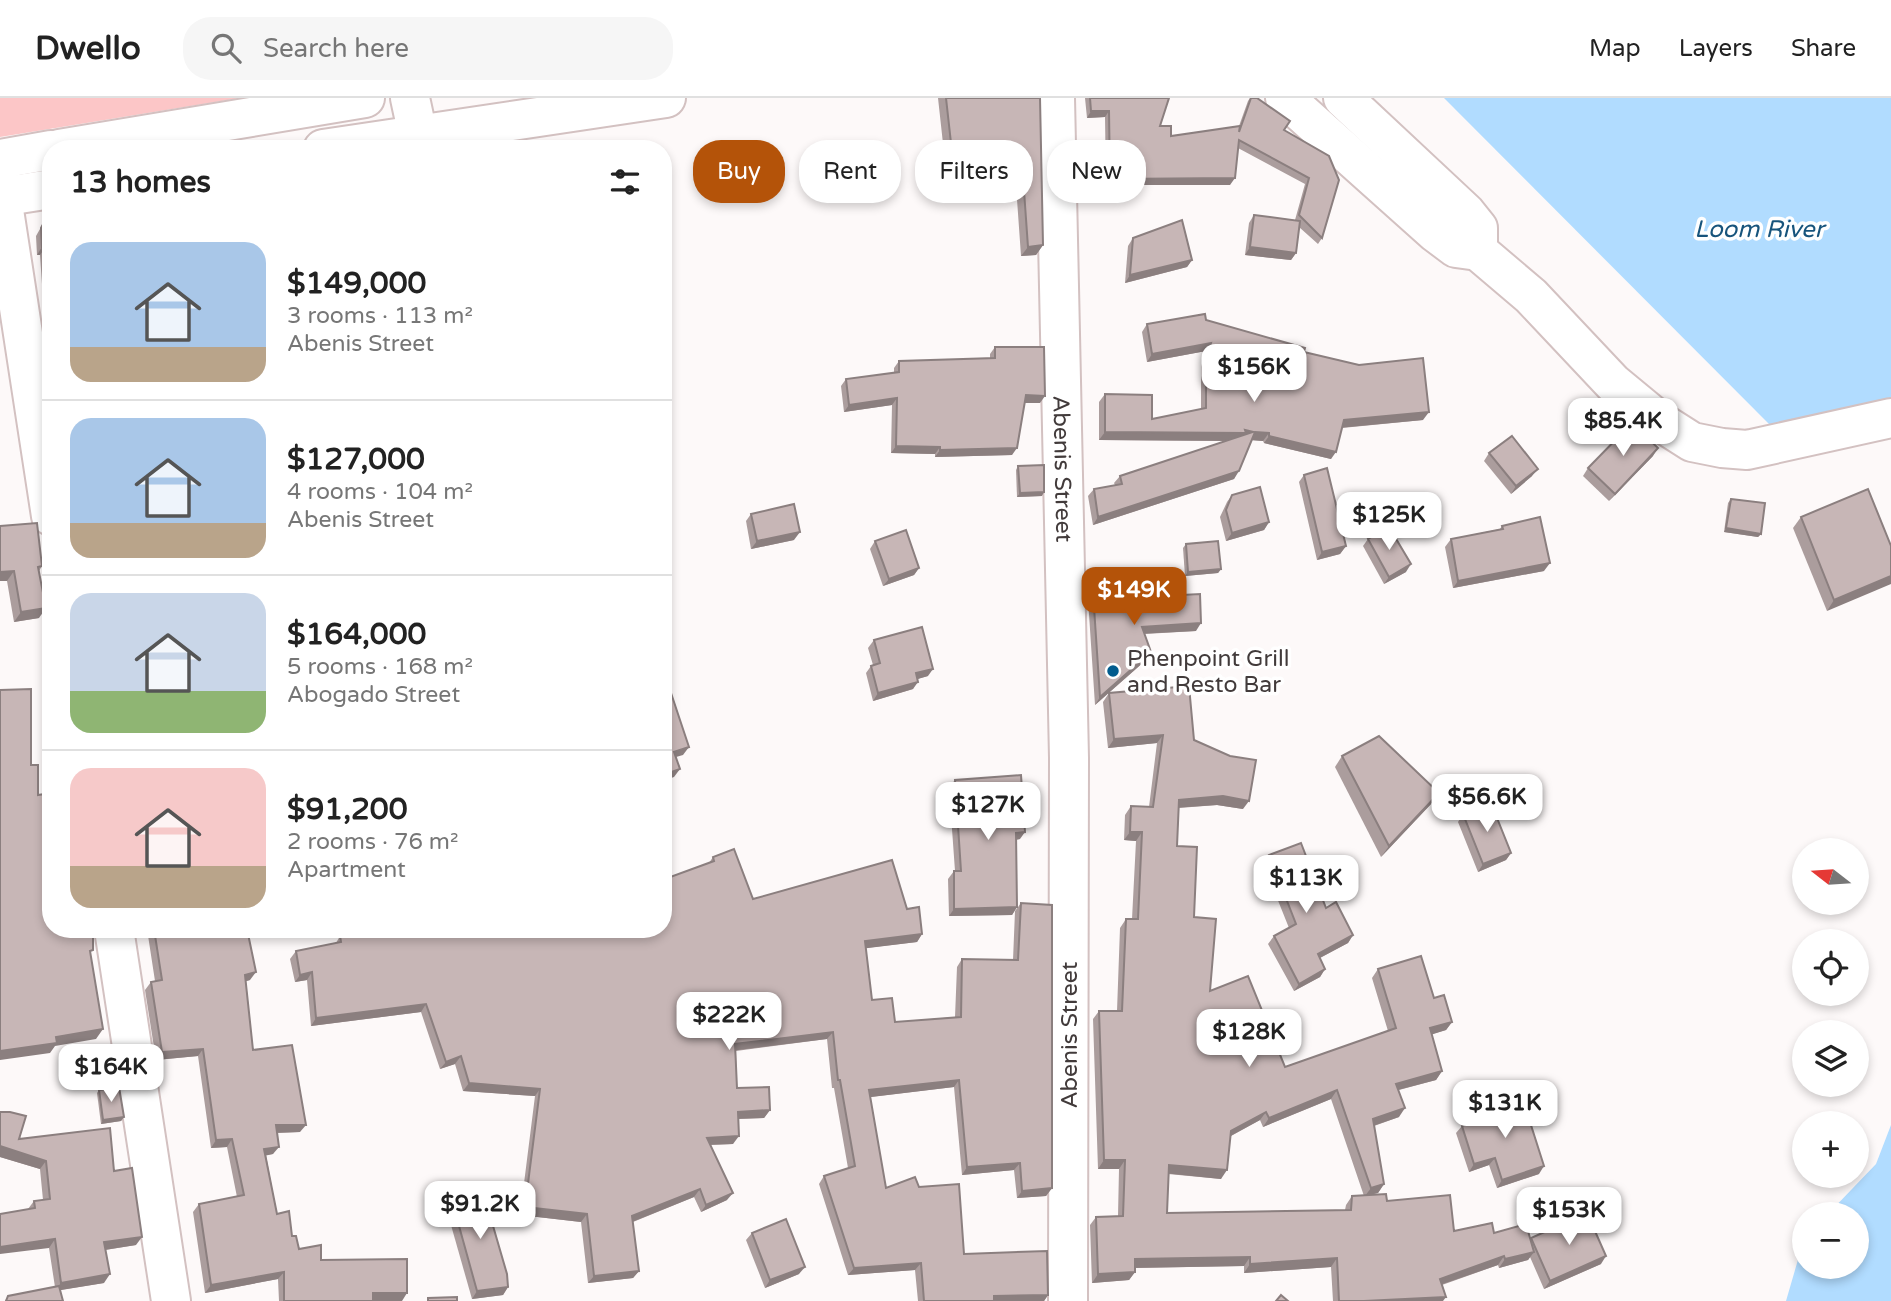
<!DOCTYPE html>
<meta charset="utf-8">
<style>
body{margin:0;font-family:"Varela Round",sans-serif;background:#f6f6f6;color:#222;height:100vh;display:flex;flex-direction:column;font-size:26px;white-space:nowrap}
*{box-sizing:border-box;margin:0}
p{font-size:23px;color:#767676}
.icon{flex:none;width:38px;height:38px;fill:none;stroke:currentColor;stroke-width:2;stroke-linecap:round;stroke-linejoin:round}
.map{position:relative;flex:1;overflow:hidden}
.side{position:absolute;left:42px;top:42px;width:630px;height:798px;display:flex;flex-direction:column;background:#fff;border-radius:28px;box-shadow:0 4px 10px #0003}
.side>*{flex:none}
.hud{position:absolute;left:693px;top:42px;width:665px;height:63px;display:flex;gap:14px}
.needle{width:46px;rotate:287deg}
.tools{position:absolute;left:1792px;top:740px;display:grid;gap:14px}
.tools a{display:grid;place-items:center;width:77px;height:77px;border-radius:50%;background:#fff;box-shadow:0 4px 10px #0003;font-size:35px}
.price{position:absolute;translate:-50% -60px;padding:0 16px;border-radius:14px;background:#fff;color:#222;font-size:23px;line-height:46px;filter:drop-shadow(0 2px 4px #0008)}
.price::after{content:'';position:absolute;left:50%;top:42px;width:21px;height:16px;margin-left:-10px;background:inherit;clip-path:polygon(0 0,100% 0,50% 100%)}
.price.selected{background:#b45309;color:#fff}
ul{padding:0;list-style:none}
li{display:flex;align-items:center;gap:21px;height:175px;padding:0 28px}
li+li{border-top:2px solid #e0e0e0}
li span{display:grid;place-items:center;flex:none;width:196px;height:140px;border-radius:21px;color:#555}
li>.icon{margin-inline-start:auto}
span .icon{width:84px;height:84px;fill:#fffc;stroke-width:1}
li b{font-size:30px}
h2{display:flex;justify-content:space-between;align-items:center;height:84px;padding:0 28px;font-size:30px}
.pill{padding:0 24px;border-radius:28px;background:#fff;box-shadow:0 4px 10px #0003;font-size:24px;line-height:63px}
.pill.selected{background:#b45309;color:#fff}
header{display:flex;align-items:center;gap:42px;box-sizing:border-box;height:98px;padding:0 35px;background:#fff;border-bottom:2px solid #e0e0e0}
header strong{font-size:33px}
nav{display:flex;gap:38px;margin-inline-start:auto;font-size:24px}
.search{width:490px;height:63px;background:#f6f6f6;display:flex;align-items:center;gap:18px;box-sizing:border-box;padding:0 24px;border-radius:28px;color:#767676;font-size:26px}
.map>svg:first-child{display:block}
.green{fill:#fcc6c7}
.water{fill:#b1dcff}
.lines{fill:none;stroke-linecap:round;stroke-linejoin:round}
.minor-casing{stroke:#d3c1c1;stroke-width:42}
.minor{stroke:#fff;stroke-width:38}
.wall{fill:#ab9d9d;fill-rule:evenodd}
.shaded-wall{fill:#8b7f7f}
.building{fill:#c7b6b6;stroke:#8b7f7f;stroke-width:2}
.poi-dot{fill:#025c8e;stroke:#fff;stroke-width:2.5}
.labels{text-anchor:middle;stroke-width:7;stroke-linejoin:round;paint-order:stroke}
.street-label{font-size:23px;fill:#423b3b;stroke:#fff}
.poi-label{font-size:23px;fill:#423b3b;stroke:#fff;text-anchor:start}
.water-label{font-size:24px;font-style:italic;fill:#17547c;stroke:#fff}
</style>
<header>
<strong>Dwello</strong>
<div class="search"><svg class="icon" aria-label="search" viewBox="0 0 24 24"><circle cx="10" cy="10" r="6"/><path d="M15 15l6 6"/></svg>Search here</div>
<nav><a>Map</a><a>Layers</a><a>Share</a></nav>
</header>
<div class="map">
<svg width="1891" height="1203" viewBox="0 0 1891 1203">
<rect width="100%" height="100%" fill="#fdf9f9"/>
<polygon class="green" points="0,0 240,0 0,39"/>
<g class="water">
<polygon points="1444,0 1891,0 1891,304 1770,327"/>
<polygon points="1891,1027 1891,1203 1786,1203 1804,1141 1804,1169 1857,1169 1857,1116 1828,1116 1876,1066"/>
</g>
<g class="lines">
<defs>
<g id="minor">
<polyline points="410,0 421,51"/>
<path id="s1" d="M1055,0L1069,660L1068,1203"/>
<polyline points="1285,0 1436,135 1456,150 1478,153 1531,198 1613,285 1659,323 1692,344 1722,350 1747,352 1891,320"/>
<polyline points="1343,0 1466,115 1478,130 1478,153"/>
<polyline points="59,51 365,0"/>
<polyline points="323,51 666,0"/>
<polyline points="0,61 51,52"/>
<polyline points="0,86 51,418"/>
<polyline points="0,99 51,91"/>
<polyline points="114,831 171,1203"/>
</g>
</defs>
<use href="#minor" class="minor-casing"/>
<use href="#minor" class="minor"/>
</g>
<g class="wall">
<polygon points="938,0 1040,0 1043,147 1036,157 1021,158 1015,73 947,82"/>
<polygon points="1085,0 1169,0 1160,28 1171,38 1239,28 1248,3 1250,0 1257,0 1284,32 1329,58 1322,140 1318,146 1299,129 1296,155 1291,162 1245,157 1249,125 1254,117 1295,122 1305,86 1238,50 1230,87 1106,87 1105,19 1087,20"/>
<polygon points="48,117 51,117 51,215 44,215 40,157 37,157 36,138"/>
<polygon points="1133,140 1192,162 1187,169 1125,185 1128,148"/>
<polygon points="1206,222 1304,254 1423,322 1342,330 1331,361 1264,345 1263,343 1252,342 1234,381 1093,427 1088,398 1094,391 1115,387 1114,385 1120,378 1226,343 1099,342 1099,304 1105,296 1152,321 1201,311 1201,269 1206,253 1147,264 1142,234 1147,226"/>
<polygon points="995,249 1040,305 1025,305 1012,357 935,359 935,356 891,355 892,307 844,314 841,288 846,281 894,275 894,270 899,263 990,261 990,256"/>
<polygon points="1489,355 1532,378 1511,396 1484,363"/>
<polygon points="1653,358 1609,403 1583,378 1588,370"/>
<polygon points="1018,368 1042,398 1017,399 1016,372"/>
<polygon points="1304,377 1346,448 1340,456 1317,462 1299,384"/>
<polygon points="1232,397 1269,424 1264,432 1226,443 1220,419 1227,404"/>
<polygon points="1731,401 1761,436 1758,439 1724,434 1728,405"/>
<polygon points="751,416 794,442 751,451 746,423"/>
<polygon points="1801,419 1891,448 1827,513 1793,430"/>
<polygon points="0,428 42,468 39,473 39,520 14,524 7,483"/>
<polygon points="1502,428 1544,473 1453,490 1445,449 1451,441 1500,431"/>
<polygon points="1368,441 1406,474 1384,486 1363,448"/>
<polygon points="875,443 919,470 914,477 883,488 870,451"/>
<polygon points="1186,446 1221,471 1218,475 1185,478 1183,450"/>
<polygon points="1093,494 1143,499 1196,533 1145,536 1146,562 1095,607 1088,501"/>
<polygon points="874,542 928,578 917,581 913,591 873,603 866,575 871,568 873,567 868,550"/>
<path d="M1109,595L1194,642L1243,711L1217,707L1179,710L1177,748L1210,893L1285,969L1388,933L1372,880L1378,871L1434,900L1452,924L1446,932L1432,936L1442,973L1436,982L1399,992V1019L1374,1028L1384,1086L1378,1095L1369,1097L1387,1103L1454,1133L1494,1135L1530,1141L1601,1166L1544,1191L1530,1159L1528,1162L1499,1170L1498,1167L1442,1187L1443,1203H1333L1331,1169L1244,1175V1168L1135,1170V1174L1129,1182L1092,1185L1090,1127L1096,1119L1118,1118L1119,1071H1098L1093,921L1099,913H1117L1120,830L1126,821H1132L1136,743L1124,742L1125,717L1131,708L1149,709L1157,645L1108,650L1103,604ZM1331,1001L1364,1098H1352L1346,1107L1345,1112L1167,1115L1168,1076L1221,1081L1231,1038L1260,1022L1263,1029Z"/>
<polygon points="1342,658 1431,706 1381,759 1335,669"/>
<polygon points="955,682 1020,741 1016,742 1017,809 1012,817 949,818 948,781 954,773 955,773 949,689"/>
<polygon points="1463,716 1511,755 1506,762 1478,774 1458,724"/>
<polygon points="1269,757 1326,810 1353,837 1348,845 1320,860 1325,871 1320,879 1294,893 1268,846 1274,838 1289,830 1263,765"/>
<polygon points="713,759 753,801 907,811 922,836 917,844 866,850 872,902 895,924 955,919 957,869 962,861 1013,862 1015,813 1021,805 1052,1090 1046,1098 1017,1100 1014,1072 962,1077 954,989 870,999 886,1090 919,1089 964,1156 1048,1197 1044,1203 918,1203 915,1172 848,1177 819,1086 824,1078 848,1070 834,990 832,990 827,941 736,953 737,990 770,1012 764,1020 738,1021 733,1046 711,1047 727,1102 701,1114 694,1099 633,1124 639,1173 633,1180 588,1185 581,1124 520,1117 535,998 463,993 455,966 440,971 421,914 311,928 307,882 295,884 290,861 296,853 336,845 340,838 362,834 361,831 663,831 665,781 709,765"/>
<polygon points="147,831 247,831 250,882 246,883 253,952 300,1034 277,1035 273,1056 266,1057 277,1116 299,1151 402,1203 279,1203 278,1181 205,1195 193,1114 199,1106 237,1099 227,1049 211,1050 198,958 156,962 145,892 151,884 155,883"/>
<polygon points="99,992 124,1019 121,1023 101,1026 97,995"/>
<polygon points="0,1014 19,1041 114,1073 136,1147 105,1152 104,1185 60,1192 63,1203 5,1203 8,1198 55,1189 49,1150 28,1111 34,1103 43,1102 40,1071 0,1059"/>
<polygon points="1481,1016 1539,1076 1497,1090 1489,1067 1469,1074 1456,1035 1462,1028 1476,1023"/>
<polygon points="451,1099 508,1189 503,1197 472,1201 445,1106"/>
<polygon points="752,1135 799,1176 765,1190 746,1142"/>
</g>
<g class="shaded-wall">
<polygon points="1091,13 1109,13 1105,19 1087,20"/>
<polygon points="1022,64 1015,73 947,82 954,72"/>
<polygon points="1235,80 1230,87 1106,87 1110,81"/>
<polygon points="1043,147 1036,157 1021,158 1028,149"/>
<polygon points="42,149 46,149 40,157 37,157"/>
<polygon points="1250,149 1296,155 1291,162 1245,157"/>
<polygon points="1192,162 1187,169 1125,185 1130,177"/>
<polygon points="49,208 51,208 51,215 44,215"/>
<polygon points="1211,245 1206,253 1147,264 1152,256"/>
<polygon points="1026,297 1045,298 1040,305 1021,305"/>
<polygon points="897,300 892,307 844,314 849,307"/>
<polygon points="1429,314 1423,322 1338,330 1344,322"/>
<polygon points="1245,332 1253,334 1241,343 1099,342 1105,334"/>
<polygon points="1255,334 1269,335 1263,343 1249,342"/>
<polygon points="1269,338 1336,354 1331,361 1264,345"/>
<polygon points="896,348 940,349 935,356 891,355"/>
<polygon points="1017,350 1012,357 935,359 940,352"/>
<polygon points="1658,350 1653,358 1609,403 1615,396"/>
<polygon points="1538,371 1532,378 1511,396 1516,388"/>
<polygon points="1239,373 1234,381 1093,427 1098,419"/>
<polygon points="1044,394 1042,398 1017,399 1020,395"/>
<polygon points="1269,424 1264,432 1226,443 1232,435"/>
<polygon points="1726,430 1761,436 1758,439 1724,434"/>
<polygon points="800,434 794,442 751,451 757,443"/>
<polygon points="1346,448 1340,456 1317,462 1322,454"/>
<polygon points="1550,465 1544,473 1453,490 1458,483"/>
<polygon points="1411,466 1406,474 1384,486 1389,479"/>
<polygon points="919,470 914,477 883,488 889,481"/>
<polygon points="1221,471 1218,475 1185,478 1188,474"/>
<polygon points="14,473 7,483 0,483 0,474"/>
<polygon points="1891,478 1891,486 1827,513 1834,502"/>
<polygon points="46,510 39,520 14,524 21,514"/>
<polygon points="1201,525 1196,533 1137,536 1142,529"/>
<polygon points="1151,554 1146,562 1095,607 1100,599"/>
<polygon points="933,571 928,578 911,583 916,575"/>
<polygon points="918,584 913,591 873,603 878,595"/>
<polygon points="1163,637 1157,645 1108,650 1114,641"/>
<polygon points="689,649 683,657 669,661 674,654"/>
<polygon points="680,671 674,679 663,683 663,677"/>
<polygon points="1439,695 1431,706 1381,759 1389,748"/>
<polygon points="1223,698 1249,703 1243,711 1217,707 1173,710 1179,702"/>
<polygon points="1025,734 1020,741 1010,742 1016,735"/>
<polygon points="1130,734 1142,734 1136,743 1124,742"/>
<polygon points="1511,755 1506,762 1478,774 1483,766"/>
<polygon points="1017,809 1012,817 949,818 954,811"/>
<polygon points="922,836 917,844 860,851 865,843"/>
<polygon points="1353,837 1348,845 1312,864 1318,856"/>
<polygon points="1325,871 1320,879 1294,893 1299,886"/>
<polygon points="256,874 250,882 240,885 245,877"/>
<polygon points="312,874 307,882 295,884 300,877"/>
<polygon points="426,906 421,914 311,928 316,920"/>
<polygon points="1452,924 1446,932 1424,939 1430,930"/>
<polygon points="103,931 96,941 55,948 50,955 0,962 0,953 56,939"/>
<polygon points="833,934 827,941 730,953 735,946"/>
<polygon points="203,951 198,958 156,962 162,954"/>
<polygon points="461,958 455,966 440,971 446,964"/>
<polygon points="1442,973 1436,982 1390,994 1396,986"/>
<polygon points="959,982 954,989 863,1000 869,992"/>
<polygon points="469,985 540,991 535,998 463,993"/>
<polygon points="1337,992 1331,1001 1263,1029 1269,1020"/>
<polygon points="1405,1010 1399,1019 1367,1030 1373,1021"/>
<polygon points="770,1012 764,1020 733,1021 738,1014"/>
<polygon points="1266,1014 1260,1022 1225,1041 1231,1033"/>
<polygon points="124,1019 121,1023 101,1026 103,1022"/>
<polygon points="276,1027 306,1027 300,1034 271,1035"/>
<polygon points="739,1038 733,1046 702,1047 707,1040"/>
<polygon points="232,1041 227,1049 211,1050 216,1042"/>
<polygon points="0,1048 46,1063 40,1071 0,1059"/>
<polygon points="279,1049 273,1056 259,1059 264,1051"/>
<polygon points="1495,1060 1489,1067 1469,1074 1474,1066"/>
<polygon points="1104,1062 1125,1062 1119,1071 1098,1071"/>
<polygon points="1020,1065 1014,1072 962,1077 967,1069"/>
<polygon points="1169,1067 1227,1072 1221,1081 1163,1075"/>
<polygon points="1544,1068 1539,1076 1497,1090 1502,1082"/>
<polygon points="1384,1086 1378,1095 1365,1098 1371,1090"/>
<polygon points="1052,1090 1046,1098 1017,1100 1022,1093"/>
<polygon points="700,1091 694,1099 627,1126 632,1118"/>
<polygon points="733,1095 727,1102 701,1114 706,1107"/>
<polygon points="525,1109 587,1116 581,1124 520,1117"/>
<polygon points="142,1139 136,1147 98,1153 104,1144"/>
<polygon points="55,1141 49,1150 0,1156 0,1149"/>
<polygon points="1534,1154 1528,1162 1499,1170 1505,1161"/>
<polygon points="1504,1158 1498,1167 1434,1189 1440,1181"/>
<polygon points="1606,1158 1601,1166 1544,1191 1550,1183"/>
<polygon points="1250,1159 1244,1168 1129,1170 1135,1161"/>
<polygon points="1337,1160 1331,1169 1244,1175 1250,1166"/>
<polygon points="921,1165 915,1172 848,1177 854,1170"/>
<polygon points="805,1169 799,1176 765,1190 770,1182"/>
<polygon points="639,1173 633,1180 588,1185 594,1178"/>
<polygon points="284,1174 278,1181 205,1195 211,1187"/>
<polygon points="1135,1174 1129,1182 1092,1185 1098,1176"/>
<polygon points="110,1176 104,1185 55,1193 61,1185"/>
<polygon points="508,1189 503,1197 472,1201 477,1193"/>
<polygon points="373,1195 407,1195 402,1203 368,1203"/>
<polygon points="1048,1197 1044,1203 991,1203 994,1198"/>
<polygon points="1446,1199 1443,1203 1364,1203"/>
</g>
<g class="building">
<polygon points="946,0 1040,0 1043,147 1028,149 1022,64 954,72"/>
<polygon points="1090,0 1169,0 1160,28 1171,28 1171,38 1240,28 1239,34 1251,0 1257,0 1290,23 1284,32 1329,58 1339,82 1322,140 1299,117 1309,80 1239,42 1235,80 1110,81 1109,13 1091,13"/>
<polygon points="48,117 51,117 51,208 49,208 46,149 42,149 41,130"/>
<polygon points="1254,117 1300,123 1296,155 1250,149"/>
<polygon points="1182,122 1192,162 1130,177 1133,140"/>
<polygon points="1205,216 1206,222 1305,250 1304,254 1359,267 1423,260 1429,314 1344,322 1336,354 1269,338 1269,335 1255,334 1239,373 1098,419 1094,391 1122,386 1120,378 1253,334 1245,332 1246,335 1105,334 1105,296 1152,297 1152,321 1206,310 1206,261 1211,245 1152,256 1147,226"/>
<polygon points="995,249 1044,249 1045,298 1026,297 1017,350 940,352 940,349 896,348 897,300 849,307 846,281 899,274 899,263 995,260"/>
<polygon points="1632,325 1658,350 1615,396 1588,370"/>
<polygon points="1512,338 1538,371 1516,388 1489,355"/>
<polygon points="1044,367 1044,394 1020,395 1018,368"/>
<polygon points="1327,370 1346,448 1322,454 1304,377"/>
<polygon points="1260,389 1269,424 1232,435 1226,412 1232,397"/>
<polygon points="1868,391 1891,448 1891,478 1834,502 1801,419"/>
<polygon points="1731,401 1765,405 1761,436 1726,430"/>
<polygon points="794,406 800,434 757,443 751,416"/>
<polygon points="1540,419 1550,465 1458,483 1451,441 1503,431 1502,428"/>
<polygon points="37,425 42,468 38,469 46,510 21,514 14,473 0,474 0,428"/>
<polygon points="1389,429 1411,466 1389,479 1368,441"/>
<polygon points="906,432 919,470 889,481 875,443"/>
<polygon points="1218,443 1221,471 1188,474 1186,446"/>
<polygon points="1142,490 1143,499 1200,496 1201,525 1142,529 1151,554 1100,599 1093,494"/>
<polygon points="922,529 933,571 916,575 918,584 878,595 871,568 880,565 874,542"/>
<polygon points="1189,588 1194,642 1230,658 1256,662 1249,703 1223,698 1179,702 1177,748 1197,749 1194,819 1216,821 1210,893 1248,878 1285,969 1396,930 1378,871 1421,858 1434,900 1444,897 1452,924 1430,930 1442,973 1396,986 1405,1010 1373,1021 1384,1086 1371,1090 1337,992 1269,1020 1266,1014 1231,1033 1227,1072 1169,1067 1167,1115 1351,1112 1352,1098 1386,1096 1387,1103 1450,1097 1454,1133 1492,1125 1494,1135 1526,1126 1534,1154 1505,1161 1504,1158 1440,1181 1446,1199 1364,1203 1339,1203 1337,1160 1250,1166 1250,1159 1135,1161 1135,1174 1098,1176 1096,1119 1123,1118 1125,1062 1104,1062 1099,913 1122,913 1126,821 1138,821 1142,734 1130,734 1131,708 1153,709 1163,637 1114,641 1109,595"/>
<polygon points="31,591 31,667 38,667 38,697 51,695 51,831 93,831 93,852 90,853 103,931 56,939 57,945 0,953 0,592"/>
<polygon points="670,592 689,649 674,654 680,671 663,677 663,594"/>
<polygon points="1379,638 1439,695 1389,748 1342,658"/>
<polygon points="1021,677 1025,734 1016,735 1017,809 954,811 954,773 961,773 955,682"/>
<polygon points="1491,705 1511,755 1483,766 1463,716"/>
<polygon points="1301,745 1326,810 1336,804 1353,837 1318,856 1325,871 1299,886 1274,838 1296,826 1269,757"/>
<polygon points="734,751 753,801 892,762 907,811 919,809 922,836 865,843 872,902 892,900 895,924 961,919 962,861 1018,862 1021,805 1052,807 1052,1090 1022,1093 1020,1065 967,1069 959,982 869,992 886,1090 915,1079 919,1089 959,1086 964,1156 1047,1153 1048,1197 994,1198 994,1203 924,1203 921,1165 854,1170 824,1078 855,1068 840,982 838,982 833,934 735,946 737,990 769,989 770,1012 738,1014 739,1038 707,1040 733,1095 706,1107 700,1091 632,1118 639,1173 594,1178 587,1116 525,1109 540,991 469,985 461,958 446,964 426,906 316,920 312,874 300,877 296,853 341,844 340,838 368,833 368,831 663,831 663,774 665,781 714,763 713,759"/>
<polygon points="154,831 247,831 256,874 245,877 253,952 292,947 306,1027 276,1027 279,1049 264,1051 277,1116 289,1113 292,1138 296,1138 299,1151 321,1147 321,1162 407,1161 407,1195 373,1195 373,1203 284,1203 284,1174 211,1187 199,1106 244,1097 232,1041 216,1042 203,951 162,954 151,884 162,882"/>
<polygon points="119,989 124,1019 103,1022 99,992"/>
<polygon points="1523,1002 1544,1068 1502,1082 1495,1060 1474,1066 1462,1028 1482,1020 1481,1016"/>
<polygon points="0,1014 10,1014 26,1018 19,1041 110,1030 114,1073 132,1070 142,1139 104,1144 110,1176 61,1185 55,1141 0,1149 0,1116 35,1110 34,1103 50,1101 46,1063 0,1048"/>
<polygon points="482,1090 507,1176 508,1189 477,1193 451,1099"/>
<polygon points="1587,1115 1606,1158 1550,1183 1531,1140"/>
<polygon points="786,1121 805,1169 770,1182 752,1135"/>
<polygon points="59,1188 63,1203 6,1203 8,1198"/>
<polygon points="1281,1197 1288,1203 1276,1203"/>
<polygon points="457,1199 457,1203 428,1203 428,1200"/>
</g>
<circle class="poi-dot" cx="1113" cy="573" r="7"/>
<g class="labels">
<g class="street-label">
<text dy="8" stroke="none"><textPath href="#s1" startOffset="371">Abenis Street</textPath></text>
<text transform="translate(1069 937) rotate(-90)" y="8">Abenis Street</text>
</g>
<g class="poi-label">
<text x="1127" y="568">Phenpoint Grill<tspan x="1127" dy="26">and Resto Bar</tspan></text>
</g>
<g class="water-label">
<text x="1759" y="139">Loom River</text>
</g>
</g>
</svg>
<div class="tools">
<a><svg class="needle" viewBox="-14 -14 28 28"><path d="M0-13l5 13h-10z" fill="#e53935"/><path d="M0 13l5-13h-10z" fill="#767676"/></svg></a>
<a><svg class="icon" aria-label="locate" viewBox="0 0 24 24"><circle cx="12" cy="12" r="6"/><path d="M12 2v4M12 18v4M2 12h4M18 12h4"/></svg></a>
<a><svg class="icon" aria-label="layers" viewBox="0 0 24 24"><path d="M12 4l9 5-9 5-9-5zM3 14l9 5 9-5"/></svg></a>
<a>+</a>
<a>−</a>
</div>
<b class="price" style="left:1254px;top:306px">$156K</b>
<b class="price" style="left:1623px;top:360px">$85.4K</b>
<b class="price" style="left:1389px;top:454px">$125K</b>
<b class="price selected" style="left:1134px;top:529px">$149K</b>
<b class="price" style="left:1487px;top:736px">$56.6K</b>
<b class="price" style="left:988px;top:744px">$127K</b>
<b class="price" style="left:1306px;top:817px">$113K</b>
<b class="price" style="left:729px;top:954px">$222K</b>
<b class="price" style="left:1249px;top:971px">$128K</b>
<b class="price" style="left:111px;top:1006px">$164K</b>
<b class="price" style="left:1505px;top:1042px">$131K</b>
<b class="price" style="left:480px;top:1143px">$91.2K</b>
<b class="price" style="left:1569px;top:1149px">$153K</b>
<div class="hud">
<a class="pill selected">Buy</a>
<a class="pill">Rent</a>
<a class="pill">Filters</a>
<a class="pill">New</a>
</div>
<section class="side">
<h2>13 homes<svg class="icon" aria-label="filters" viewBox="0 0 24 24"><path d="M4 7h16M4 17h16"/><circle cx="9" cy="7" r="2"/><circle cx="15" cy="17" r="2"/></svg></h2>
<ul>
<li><span style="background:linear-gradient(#a9c7e8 75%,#b9a48a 0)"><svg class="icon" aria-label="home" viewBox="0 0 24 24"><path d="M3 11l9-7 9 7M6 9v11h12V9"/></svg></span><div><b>$149,000</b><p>3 rooms · 113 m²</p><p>Abenis Street</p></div></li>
<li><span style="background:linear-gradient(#a9c7e8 75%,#b9a48a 0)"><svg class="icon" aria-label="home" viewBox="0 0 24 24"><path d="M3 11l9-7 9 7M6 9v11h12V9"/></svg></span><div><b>$127,000</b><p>4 rooms · 104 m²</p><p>Abenis Street</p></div></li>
<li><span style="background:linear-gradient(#c9d6e8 70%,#8fb573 0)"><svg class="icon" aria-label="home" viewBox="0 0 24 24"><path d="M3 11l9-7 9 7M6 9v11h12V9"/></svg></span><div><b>$164,000</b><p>5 rooms · 168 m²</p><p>Abogado Street</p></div></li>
<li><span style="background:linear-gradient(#f6c9c9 70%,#b9a48a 0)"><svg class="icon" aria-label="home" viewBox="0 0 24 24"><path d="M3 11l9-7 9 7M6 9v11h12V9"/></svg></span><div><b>$91,200</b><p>2 rooms · 76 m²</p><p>Apartment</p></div></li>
</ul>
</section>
</div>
